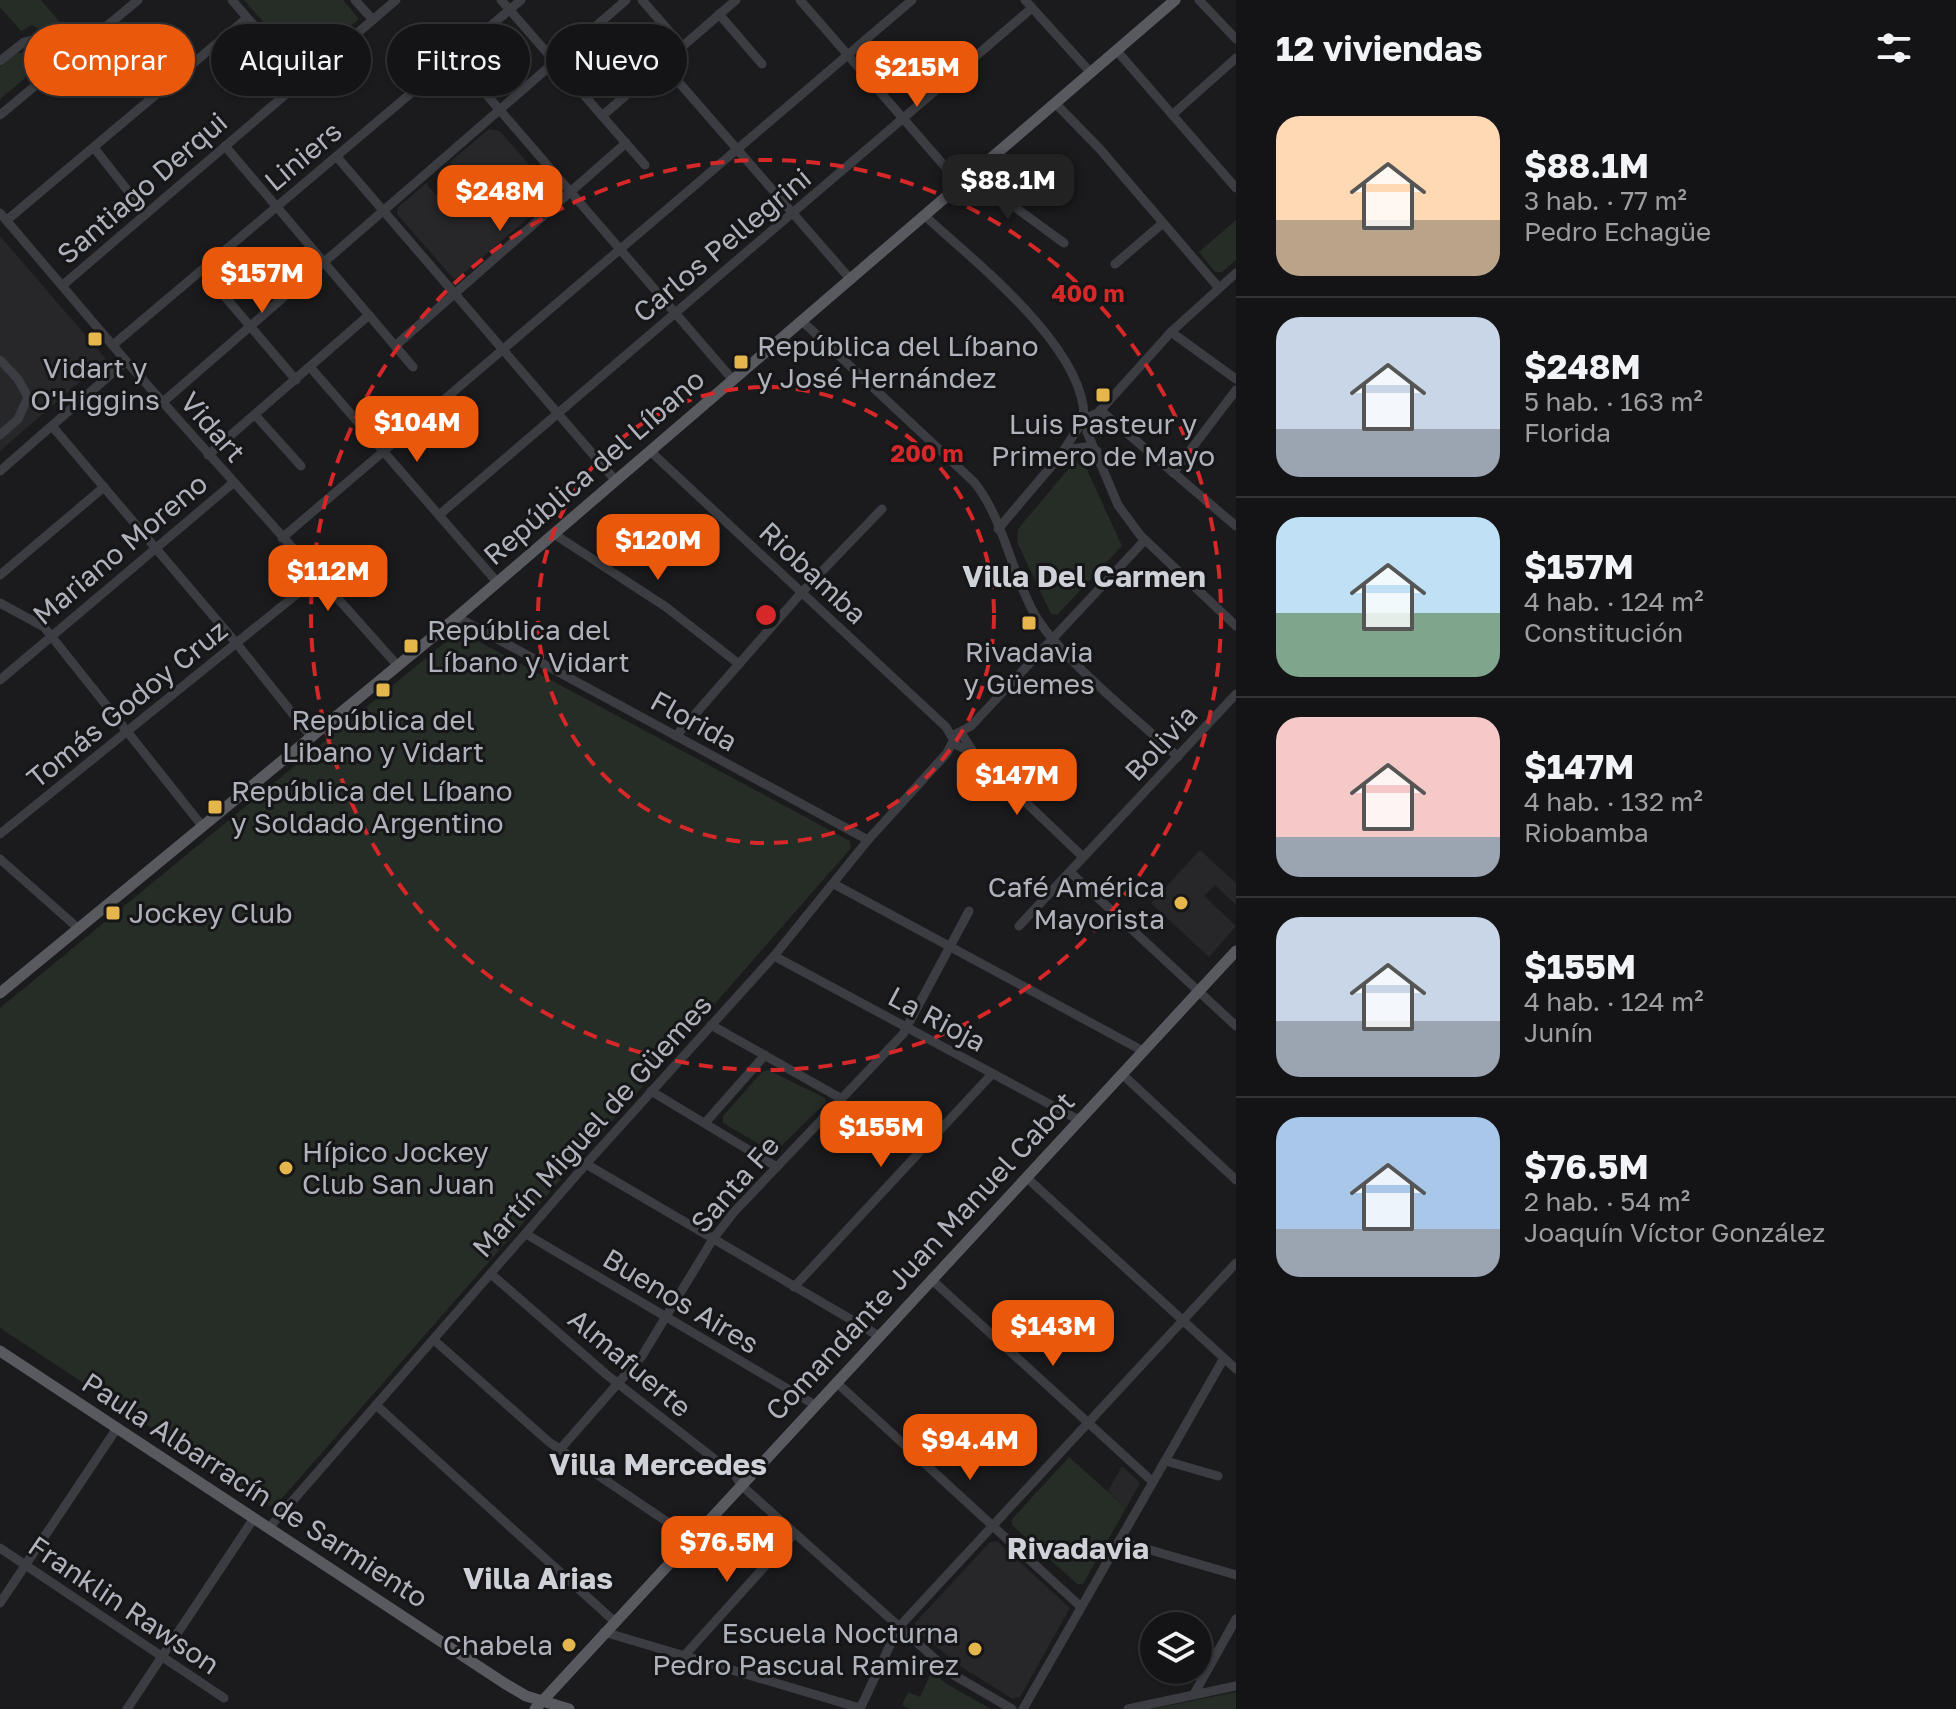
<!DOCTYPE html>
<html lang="es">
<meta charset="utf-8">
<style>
body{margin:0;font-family:"Golos Text",sans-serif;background:#212123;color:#f1f3f6;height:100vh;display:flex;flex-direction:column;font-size:30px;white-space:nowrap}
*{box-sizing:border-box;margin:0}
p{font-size:26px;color:#9d9ea1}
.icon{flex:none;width:44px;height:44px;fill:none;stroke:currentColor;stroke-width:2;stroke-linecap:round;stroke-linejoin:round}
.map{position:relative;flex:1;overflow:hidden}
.panel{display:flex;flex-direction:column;background:#141416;width:720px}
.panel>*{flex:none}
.guide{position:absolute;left:24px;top:24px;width:760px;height:72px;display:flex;gap:16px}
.fabs{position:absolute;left:1140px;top:1612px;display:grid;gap:16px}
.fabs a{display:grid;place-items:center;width:72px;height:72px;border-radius:50%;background:#141416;box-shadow:0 2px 6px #0004,0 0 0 2px #333335;font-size:40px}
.price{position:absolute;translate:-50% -68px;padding:0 18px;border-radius:16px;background:#ea580c;color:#fff;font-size:26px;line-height:52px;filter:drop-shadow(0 2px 4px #0008)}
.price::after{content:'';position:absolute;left:50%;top:48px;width:24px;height:18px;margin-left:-12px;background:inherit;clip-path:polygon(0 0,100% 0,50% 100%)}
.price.current{background:#222;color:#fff}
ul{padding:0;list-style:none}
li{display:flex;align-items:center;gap:24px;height:200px;padding:0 40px}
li+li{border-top:2px solid #333335}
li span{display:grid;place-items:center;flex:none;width:224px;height:160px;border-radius:24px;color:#555}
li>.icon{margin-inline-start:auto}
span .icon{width:96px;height:96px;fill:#fffc;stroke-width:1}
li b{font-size:34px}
h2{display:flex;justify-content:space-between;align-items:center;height:96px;padding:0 40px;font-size:34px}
.tag{padding:0 28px;border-radius:36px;background:#141416;box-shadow:0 2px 6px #0004,0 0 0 2px #333335;font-size:28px;line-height:72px}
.tag.current{background:#ea580c;color:#fff}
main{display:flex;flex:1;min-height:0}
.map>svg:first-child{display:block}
.built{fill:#27272a}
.green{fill:#252d26}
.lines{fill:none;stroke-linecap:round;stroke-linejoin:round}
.minor{stroke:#3c3d42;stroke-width:9}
.major{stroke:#585a60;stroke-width:11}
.ring{fill:none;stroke:#d62828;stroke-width:4;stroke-dasharray:14 10}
.poi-dot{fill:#e4b64c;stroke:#161618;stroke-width:3}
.labels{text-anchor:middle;stroke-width:6;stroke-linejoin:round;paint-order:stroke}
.street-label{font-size:28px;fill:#afb2bb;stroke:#161618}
.poi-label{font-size:28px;fill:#afb2bb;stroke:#161618;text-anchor:start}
.neighbourhood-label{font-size:30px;font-weight:bold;fill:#cfd1d8;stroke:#161618}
.centre{fill:#d62828;stroke:#161618;stroke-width:4}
.ring-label{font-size:24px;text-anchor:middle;font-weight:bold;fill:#d62828;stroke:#161618;stroke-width:6;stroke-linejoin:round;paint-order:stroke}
</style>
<main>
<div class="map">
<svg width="1236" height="1709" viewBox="0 0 1236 1709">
<rect width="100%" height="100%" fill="#1b1b1d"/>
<g class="built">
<polygon points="489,129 500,131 543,181 530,193 541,207 457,279 453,278 397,214 398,207 426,183 444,204 469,182 450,162"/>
<polygon points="0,236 106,359 0,451"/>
<polygon points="1200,850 1236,883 1236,905 1215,885 1204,896 1236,926 1209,957 1151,903"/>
<polygon points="1122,1466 1140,1483 1126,1508 1108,1491"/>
<polygon points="997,1541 1070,1608 1020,1697 1013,1699 963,1668 915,1630 915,1623 990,1542"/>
</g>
<g class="green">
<polygon points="0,0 41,0 73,38 0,99 0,67 17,53 39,52 46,40 45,33 32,25 21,31 0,7"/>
<polygon points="244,0 343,0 359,19 302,66"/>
<circle cx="542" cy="194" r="10"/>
<polygon points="1236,220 1236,260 1222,272 1215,272 1199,252"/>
<polygon points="1075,461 1083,461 1122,546 1057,615 1051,614 1017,542 1018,529"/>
<polygon points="465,634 850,841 851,848 277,1504 270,1506 0,1328 0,1008 454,635"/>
<polygon points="768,1070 825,1098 825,1103 774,1153 723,1123 723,1116 762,1072"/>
<polygon points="1069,1457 1126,1508 1083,1584 1077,1584 1012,1525 1012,1519"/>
<polygon points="932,1671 945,1683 991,1709 910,1709 902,1705 908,1692 920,1697"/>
<polygon points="1236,1692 1236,1709 1152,1709"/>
</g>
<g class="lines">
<g class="minor">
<polyline points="232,0 302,81"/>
<polyline points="355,0 373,20"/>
<polyline points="501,0 645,165"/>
<polyline points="642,0 682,46"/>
<polyline points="800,0 961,185"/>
<polyline points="1025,0 1091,73"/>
<polyline points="1199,0 1236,39"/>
<polyline points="719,14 762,64"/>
<polyline points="1117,51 1236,188"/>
<polyline points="454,57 733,380"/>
<polyline points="0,61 24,42 36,39"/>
<polyline points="662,63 851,280"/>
<polyline points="1055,103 1099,148 1219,288"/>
<polyline points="0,115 138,0"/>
<polyline points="1172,115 1236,58"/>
<polyline points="602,116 736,0"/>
<polyline points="225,146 413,367"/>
<polyline points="95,149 146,214"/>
<polyline points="337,157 616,481"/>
<polyline points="972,176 1064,243"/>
<polyline points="0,213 126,361 398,666"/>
<path d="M925,216C974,261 1086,348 1084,419"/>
<polyline points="7,220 247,18"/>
<polyline points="1115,264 1163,223"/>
<polyline points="203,271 296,380"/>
<polyline points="63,285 396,0"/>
<path d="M802,321L974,482C1004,519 1011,573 1035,615C1062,660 1137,719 1178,757"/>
<polyline points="1171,332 1236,379"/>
<polyline points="113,345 521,0"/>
<polyline points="395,346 626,143"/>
<polyline points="0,360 18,379 28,397 18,419 0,435"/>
<polyline points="310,367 497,582"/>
<polyline points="163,402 626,0"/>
<polyline points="1100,410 1236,526"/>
<polyline points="255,415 301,466"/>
<polyline points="52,426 237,644 312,738"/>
<polyline points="1087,432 1118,505 1140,535 1236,626"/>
<polyline points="1070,449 1086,447 1097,451"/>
<polyline points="650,451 946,727 953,739"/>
<polyline points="208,455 369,315"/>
<polyline points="0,471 126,361"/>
<polyline points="1173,473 1236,390"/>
<polyline points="439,515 1032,8"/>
<polyline points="998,529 1060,456 1084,419 1098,413 1171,332 1236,273"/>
<polyline points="554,534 666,607 739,664"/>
<polyline points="282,538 912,0"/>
<polyline points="0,575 104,487"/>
<polyline points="0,603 44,627 203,827"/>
<polyline points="457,617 868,840"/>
<polyline points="0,680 233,483"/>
<polyline points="961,733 974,753 1083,857"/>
<polyline points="676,736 802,592 882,509"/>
<polyline points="974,753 956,745 954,735 971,726 1144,541"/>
<polyline points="0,834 318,577"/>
<polyline points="0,859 79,929"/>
<polyline points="1070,872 1236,1026"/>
<polyline points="834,884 1143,1051"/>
<polyline points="1019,926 1236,694"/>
<polyline points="774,956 1079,1120"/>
<polyline points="711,1025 842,1099"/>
<polyline points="1122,1074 1236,1180"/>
<polyline points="651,1091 777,1167"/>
<polyline points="705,1123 765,1055"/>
<polyline points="586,1164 879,1336"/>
<polyline points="1026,1177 1236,1369"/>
<polyline points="526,1234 815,1405"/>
<polyline points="491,1274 607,1375 735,1475 741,1485 952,1674 1012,1709"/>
<polyline points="931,1279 1153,1482"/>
<polyline points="794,1287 992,1074"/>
<polyline points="434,1340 549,1442 691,1538"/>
<polyline points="836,1382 1081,1607"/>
<polyline points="376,1405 614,1621"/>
<polyline points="562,1447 642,1356 713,1239 734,1212 903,1034 969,911"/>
<polyline points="1166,1461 1218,1476"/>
<polyline points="269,1528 586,1164 774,956 868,840 947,753 953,741"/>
<polyline points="1119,1541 1236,1575"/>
<polyline points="0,1548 224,1698"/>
<polyline points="0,1603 117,1428"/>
<polyline points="604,1632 860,1708"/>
<polyline points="684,1656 794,1534"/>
<polyline points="1194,1694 1236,1619"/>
<polyline points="127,1709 254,1518"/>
<polyline points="860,1709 898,1628 1236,1263"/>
<polyline points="1023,1709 1224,1358"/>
<polyline points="1128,1709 1236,1686"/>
</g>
<g class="major">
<polyline points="0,993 457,617 1175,0"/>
<polyline points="0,1351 504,1683 526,1696 569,1709"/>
<polyline points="535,1709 1236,951"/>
</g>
</g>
<g class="ring">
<circle cx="766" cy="615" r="228"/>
<circle cx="766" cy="615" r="455"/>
</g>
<g class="poi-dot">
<rect x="87" y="331" width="16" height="16" rx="4"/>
<rect x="733" y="354" width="16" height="16" rx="4"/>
<rect x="1095" y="387" width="16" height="16" rx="4"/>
<rect x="1021" y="615" width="16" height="16" rx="4"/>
<rect x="403" y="638" width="16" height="16" rx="4"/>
<rect x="375" y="682" width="16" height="16" rx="4"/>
<rect x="207" y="799" width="16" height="16" rx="4"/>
<circle cx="1181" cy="903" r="8"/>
<rect x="105" y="905" width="16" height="16" rx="4"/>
<circle cx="286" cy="1168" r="8"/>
<circle cx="569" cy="1645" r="8"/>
<circle cx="975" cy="1649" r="8"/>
</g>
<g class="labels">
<g class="street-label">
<text transform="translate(303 156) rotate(-40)" y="10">Liniers</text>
<text transform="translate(142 188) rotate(-41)" y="10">Santiago Derqui</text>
<text transform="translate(722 245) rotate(-40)" y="10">Carlos Pellegrini</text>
<text transform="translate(213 427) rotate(49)" y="10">Vidart</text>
<text transform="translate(594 467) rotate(-41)" y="10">República del Líbano</text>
<text transform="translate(120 549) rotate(-40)" y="10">Mariano Moreno</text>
<text transform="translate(813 573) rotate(43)" y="10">Riobamba</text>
<text transform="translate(127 704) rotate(-39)" y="10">Tomás Godoy Cruz</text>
<text transform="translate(694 721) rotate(29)" y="10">Florida</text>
<text transform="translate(1161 743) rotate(-47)" y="10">Bolivia</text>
<text transform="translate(937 1019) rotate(28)" y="10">La Rioja</text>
<text transform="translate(592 1126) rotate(-48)" y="10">Martín Miguel de Güemes</text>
<text transform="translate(735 1184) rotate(-49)" y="10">Santa Fe</text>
<text transform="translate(920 1256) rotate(-47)" y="10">Comandante Juan Manuel Cabot</text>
<text transform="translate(681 1301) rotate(31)" y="10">Buenos Aires</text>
<text transform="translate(630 1363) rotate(40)" y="10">Almafuerte</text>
<text transform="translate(255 1490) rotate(33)" y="10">Paula Albarracín de Sarmiento</text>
<text transform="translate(124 1605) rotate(34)" y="10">Franklin Rawson</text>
</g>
<g class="poi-label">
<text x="757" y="356">República del Líbano<tspan x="757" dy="32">y José Hernández</tspan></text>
<text x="95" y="378" text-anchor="middle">Vidart y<tspan x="95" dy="32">O'Higgins</tspan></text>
<text x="1103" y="434" text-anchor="middle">Luis Pasteur y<tspan x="1103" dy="32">Primero de Mayo</tspan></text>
<text x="427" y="640">República del<tspan x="427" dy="32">Líbano y Vidart</tspan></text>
<text x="1029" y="662" text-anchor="middle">Rivadavia<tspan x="1029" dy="32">y Güemes</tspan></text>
<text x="383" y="730" text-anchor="middle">República del<tspan x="383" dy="32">Libano y Vidart</tspan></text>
<text x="231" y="801">República del Líbano<tspan x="231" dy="32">y Soldado Argentino</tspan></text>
<text x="1165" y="897" text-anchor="end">Café América<tspan x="1165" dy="32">Mayorista</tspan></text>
<text x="129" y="923">Jockey Club</text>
<text x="302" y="1162">Hípico Jockey<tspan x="302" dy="32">Club San Juan</tspan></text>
<text x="959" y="1643" text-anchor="end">Escuela Nocturna<tspan x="959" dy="32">Pedro Pascual Ramirez</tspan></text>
<text x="553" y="1655" text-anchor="end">Chabela</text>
</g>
<g class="neighbourhood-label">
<text x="1084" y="587">Villa Del Carmen</text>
<text x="658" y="1475">Villa Mercedes</text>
<text x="1078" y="1559">Rivadavia</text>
<text x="538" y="1589">Villa Arias</text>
</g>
</g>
<circle cx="766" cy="615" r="12" class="centre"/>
<g class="ring-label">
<text x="1088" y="302">400 m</text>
<text x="927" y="462">200 m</text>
</g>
</svg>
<div class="fabs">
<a><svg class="icon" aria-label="layers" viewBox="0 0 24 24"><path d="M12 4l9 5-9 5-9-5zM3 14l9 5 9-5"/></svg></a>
</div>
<b class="price" style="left:917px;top:109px">$215M</b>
<b class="price current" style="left:1008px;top:222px">$88.1M</b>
<b class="price" style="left:500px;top:233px">$248M</b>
<b class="price" style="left:262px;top:315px">$157M</b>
<b class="price" style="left:417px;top:464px">$104M</b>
<b class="price" style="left:658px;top:582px">$120M</b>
<b class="price" style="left:328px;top:613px">$112M</b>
<b class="price" style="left:1017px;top:817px">$147M</b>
<b class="price" style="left:881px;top:1169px">$155M</b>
<b class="price" style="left:1053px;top:1368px">$143M</b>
<b class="price" style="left:970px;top:1482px">$94.4M</b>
<b class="price" style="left:727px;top:1584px">$76.5M</b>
<div class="guide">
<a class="tag current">Comprar</a>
<a class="tag">Alquilar</a>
<a class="tag">Filtros</a>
<a class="tag">Nuevo</a>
</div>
</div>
<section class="panel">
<h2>12 viviendas<svg class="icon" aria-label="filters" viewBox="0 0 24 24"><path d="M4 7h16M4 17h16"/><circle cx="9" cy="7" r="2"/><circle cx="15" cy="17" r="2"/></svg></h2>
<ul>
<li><span style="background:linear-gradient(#ffd9b3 65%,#b9a48a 0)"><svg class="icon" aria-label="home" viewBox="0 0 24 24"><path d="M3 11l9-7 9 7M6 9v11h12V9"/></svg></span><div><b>$88.1M</b><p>3 hab. · 77 m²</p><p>Pedro Echagüe</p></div></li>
<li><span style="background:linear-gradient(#c9d6e8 70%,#9aa5b1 0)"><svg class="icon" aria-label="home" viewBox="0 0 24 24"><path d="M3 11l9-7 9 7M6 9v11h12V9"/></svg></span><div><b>$248M</b><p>5 hab. · 163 m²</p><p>Florida</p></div></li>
<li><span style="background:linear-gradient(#bfe0f5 60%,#7fa58c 0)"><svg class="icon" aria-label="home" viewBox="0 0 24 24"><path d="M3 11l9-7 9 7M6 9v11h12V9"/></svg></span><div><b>$157M</b><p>4 hab. · 124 m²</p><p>Constitución</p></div></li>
<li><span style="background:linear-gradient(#f6c9c9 75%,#9aa5b1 0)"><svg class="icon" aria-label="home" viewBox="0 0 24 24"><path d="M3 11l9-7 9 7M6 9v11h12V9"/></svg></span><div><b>$147M</b><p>4 hab. · 132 m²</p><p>Riobamba</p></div></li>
<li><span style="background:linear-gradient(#c9d6e8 65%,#9aa5b1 0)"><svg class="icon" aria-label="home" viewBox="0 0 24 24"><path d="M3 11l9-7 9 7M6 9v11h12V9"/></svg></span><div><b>$155M</b><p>4 hab. · 124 m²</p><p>Junín</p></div></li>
<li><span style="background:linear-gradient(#a9c7e8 70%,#9aa5b1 0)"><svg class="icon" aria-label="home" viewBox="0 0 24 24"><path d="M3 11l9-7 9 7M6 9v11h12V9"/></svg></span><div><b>$76.5M</b><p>2 hab. · 54 m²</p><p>Joaquín Víctor González</p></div></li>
</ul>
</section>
</main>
